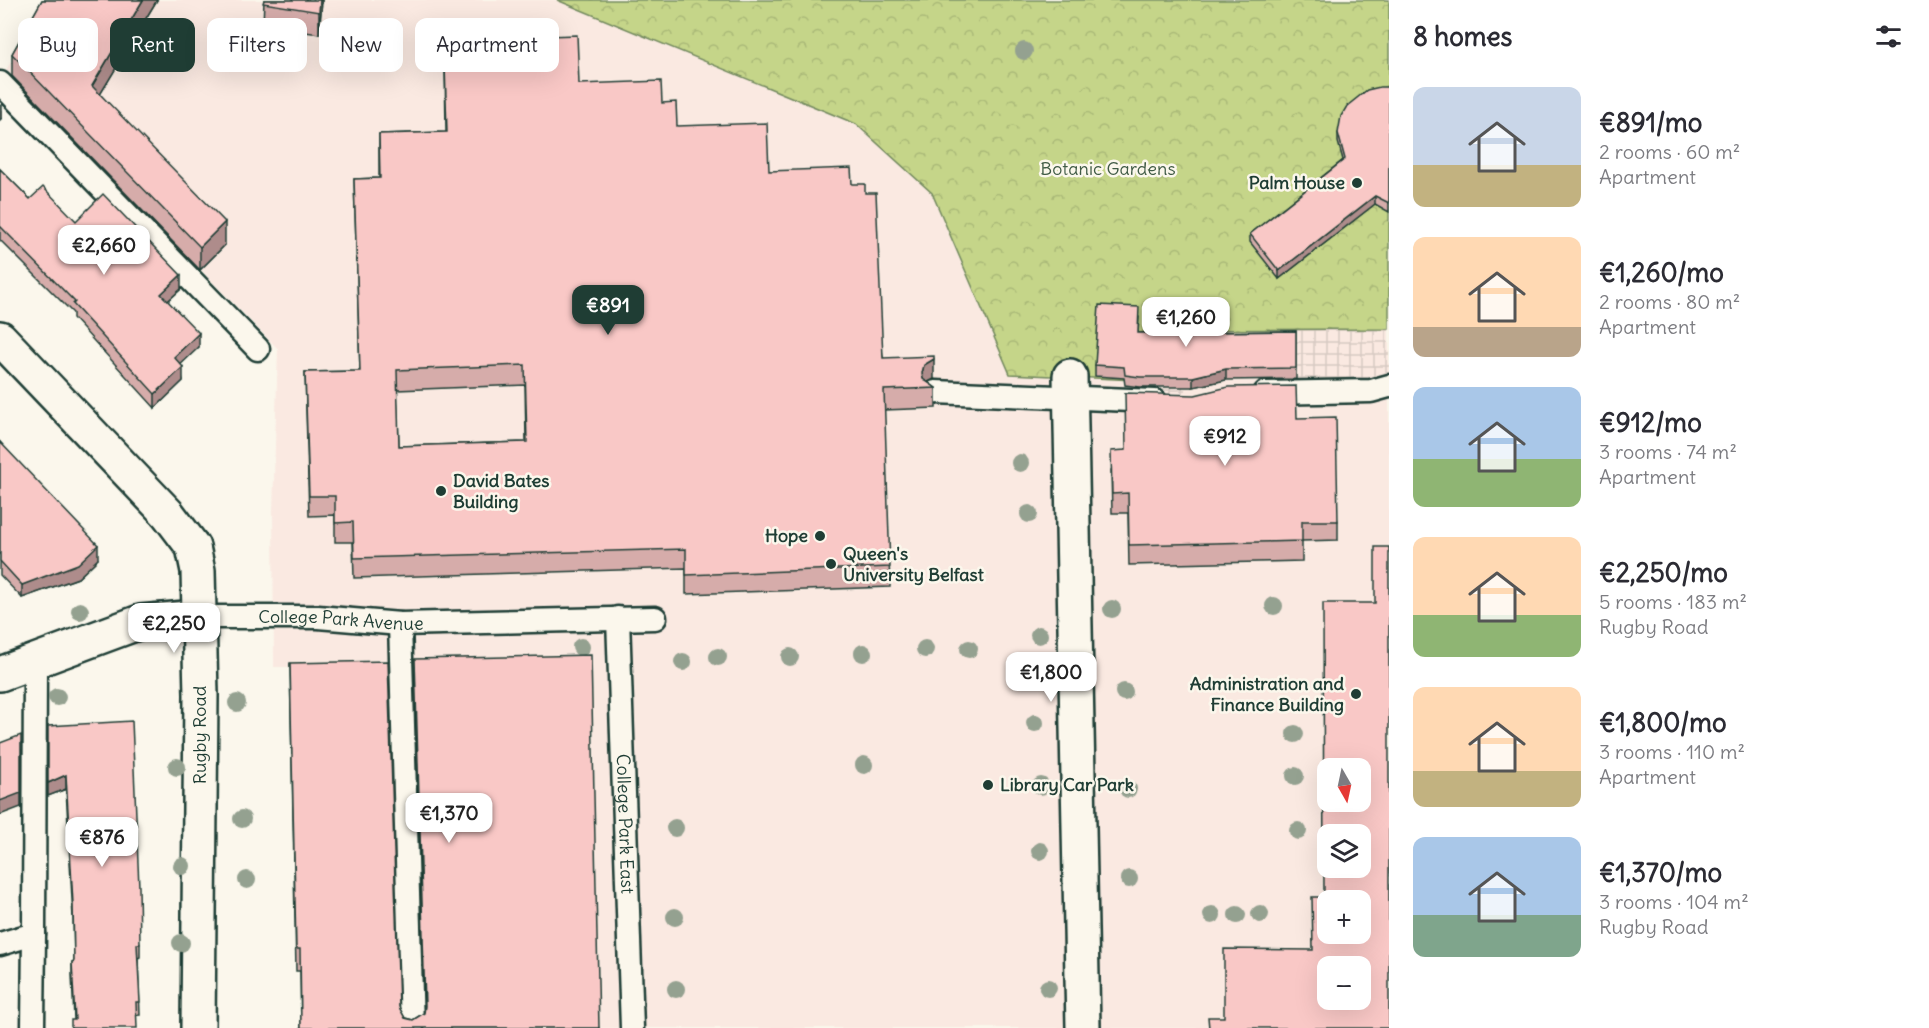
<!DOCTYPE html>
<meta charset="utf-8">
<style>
body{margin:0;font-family:Delius,sans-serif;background:#f2f2f3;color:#2b2b33;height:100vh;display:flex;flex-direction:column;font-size:22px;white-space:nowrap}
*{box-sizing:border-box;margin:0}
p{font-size:20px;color:#7c7c81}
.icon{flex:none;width:33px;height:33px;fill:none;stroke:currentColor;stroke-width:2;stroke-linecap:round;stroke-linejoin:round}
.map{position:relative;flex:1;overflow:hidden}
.sheet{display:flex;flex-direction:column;background:#fff;width:540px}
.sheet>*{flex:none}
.top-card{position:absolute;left:18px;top:18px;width:570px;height:54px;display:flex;gap:12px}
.needle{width:39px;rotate:171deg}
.controls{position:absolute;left:1317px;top:758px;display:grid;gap:12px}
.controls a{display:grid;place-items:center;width:54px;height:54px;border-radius:12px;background:#fff;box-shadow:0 6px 24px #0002;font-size:30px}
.price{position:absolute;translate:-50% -51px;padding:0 14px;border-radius:12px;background:#fff;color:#222;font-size:20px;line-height:39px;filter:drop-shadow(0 2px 3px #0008)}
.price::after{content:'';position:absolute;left:50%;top:36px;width:18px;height:14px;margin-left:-9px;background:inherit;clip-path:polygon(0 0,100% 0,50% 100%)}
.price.selected{background:#1f3d34;color:#fff}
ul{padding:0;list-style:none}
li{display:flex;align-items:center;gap:18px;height:150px;padding:0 24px}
li span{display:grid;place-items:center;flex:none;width:168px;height:120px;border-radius:12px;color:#555}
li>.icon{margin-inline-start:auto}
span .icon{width:72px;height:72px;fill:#fffc;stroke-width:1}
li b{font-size:26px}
h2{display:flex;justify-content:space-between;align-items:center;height:72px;padding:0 24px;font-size:26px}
.pill{padding:0 21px;border-radius:12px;background:#fff;box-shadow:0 6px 24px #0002;font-size:21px;line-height:54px}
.pill.selected{background:#1f3d34;color:#fff}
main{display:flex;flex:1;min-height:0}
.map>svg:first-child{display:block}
.built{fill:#fae9e1;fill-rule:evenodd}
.industrial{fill:url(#industrial-grid)}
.forest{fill:url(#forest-crowns);stroke:#72895e;stroke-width:1.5}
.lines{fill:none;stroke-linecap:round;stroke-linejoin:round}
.lane-casing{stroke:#1f3d34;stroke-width:27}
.street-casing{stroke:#1f3d34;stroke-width:38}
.lane{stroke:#fbf7ec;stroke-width:22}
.street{stroke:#fbf7ec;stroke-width:33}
.tree{fill:#94a190}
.wall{fill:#d6acaa;stroke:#1f3d34;stroke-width:1.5;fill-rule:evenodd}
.shaded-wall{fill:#ae8c8b;stroke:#1f3d34;stroke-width:1.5}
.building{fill:#f9c8c6;stroke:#1f3d34;stroke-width:1.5;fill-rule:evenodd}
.poi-dot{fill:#1f3d34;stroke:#fbf7ec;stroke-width:2}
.labels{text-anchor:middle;stroke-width:5;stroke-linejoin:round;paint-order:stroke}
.park-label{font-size:18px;fill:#405b45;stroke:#fbf7ec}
.poi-label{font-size:18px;font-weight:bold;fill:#1f3d34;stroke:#fbf7ec;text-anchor:end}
.street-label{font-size:18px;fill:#1f3d34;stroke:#fbf7ec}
</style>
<main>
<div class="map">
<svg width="1389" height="1028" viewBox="0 0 1389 1028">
<defs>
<pattern id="industrial-grid" width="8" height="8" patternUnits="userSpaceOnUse" patternTransform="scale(1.5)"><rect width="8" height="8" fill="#fae9e1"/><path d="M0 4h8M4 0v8" fill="none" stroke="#d6c9c2"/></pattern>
<pattern id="forest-crowns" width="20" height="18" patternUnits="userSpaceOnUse" patternTransform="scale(1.5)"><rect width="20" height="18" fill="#c5d589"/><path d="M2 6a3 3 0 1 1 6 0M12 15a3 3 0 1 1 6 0" fill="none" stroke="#a9b877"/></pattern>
</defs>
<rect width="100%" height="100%" fill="#fbf7ec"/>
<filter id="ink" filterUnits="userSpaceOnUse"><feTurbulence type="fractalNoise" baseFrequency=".0167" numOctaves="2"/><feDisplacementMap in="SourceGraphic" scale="12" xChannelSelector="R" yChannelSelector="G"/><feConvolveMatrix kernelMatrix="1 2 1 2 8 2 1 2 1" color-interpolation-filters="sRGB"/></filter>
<g filter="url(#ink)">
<path class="built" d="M46,0H557L856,124L932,192L1010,374L1070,376L1389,329V1028H405L395,667H274L273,510L278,349L6,70ZM1328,768H1360V801H1328ZM1328,834H1360V867H1328ZM1328,900H1360V933H1328ZM1328,966H1360V999H1328Z"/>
<polygon class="industrial" points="1389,329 1389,372 1367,381 1283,383 1265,372 1186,374 1185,393 1136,393 1135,380 1159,330"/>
<polygon class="forest" points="557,0 1389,0 1389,329 1159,330 1159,369 1135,380 1010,374 932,193 856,124"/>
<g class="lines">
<defs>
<g id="lane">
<polyline points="0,83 258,349"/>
<polyline points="935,392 1155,401"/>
<polyline points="1265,393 1371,391 1389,386"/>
<path id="s1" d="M197,617H318L400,624L655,618"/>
<path id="s2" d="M618,618L632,1028"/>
<polyline points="400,624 412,1028"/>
<polyline points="34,934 35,661"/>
<polyline points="0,944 34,934 33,1028"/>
</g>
<g id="street">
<polyline points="0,338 168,514 193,547 198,571 201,695 198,1028"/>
<polyline points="1070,376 1083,1028"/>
<polyline points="0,674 140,622 197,617"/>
</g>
</defs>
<use href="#lane" class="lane-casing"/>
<use href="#street" class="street-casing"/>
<use href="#lane" class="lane"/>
<use href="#street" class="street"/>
</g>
<g class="tree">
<circle cx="1024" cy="51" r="9"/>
<circle cx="1020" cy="463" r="9"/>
<circle cx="1029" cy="514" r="9"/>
<circle cx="1274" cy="606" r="9"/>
<circle cx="1112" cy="609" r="9"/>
<circle cx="80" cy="611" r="9"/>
<circle cx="1039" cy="635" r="9"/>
<circle cx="581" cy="647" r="9"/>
<circle cx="925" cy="649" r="9"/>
<circle cx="969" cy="649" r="9"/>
<circle cx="863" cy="653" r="9"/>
<circle cx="718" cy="657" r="9"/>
<circle cx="790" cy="657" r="9"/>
<circle cx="683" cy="662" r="9"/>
<circle cx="1124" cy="692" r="9"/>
<circle cx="57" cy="697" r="9"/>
<circle cx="237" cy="703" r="9"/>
<circle cx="1035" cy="723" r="9"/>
<circle cx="1295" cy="734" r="9"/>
<circle cx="864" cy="765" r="9"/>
<circle cx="177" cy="767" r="9"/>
<circle cx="1295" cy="776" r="9"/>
<circle cx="1041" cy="786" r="9"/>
<circle cx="1128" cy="789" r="9"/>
<circle cx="242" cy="819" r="9"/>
<circle cx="675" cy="828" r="9"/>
<circle cx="1298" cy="831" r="9"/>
<circle cx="1040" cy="851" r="9"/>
<circle cx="182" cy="866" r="9"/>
<circle cx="1129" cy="879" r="9"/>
<circle cx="247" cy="880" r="9"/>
<circle cx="1260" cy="914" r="9"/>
<circle cx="1212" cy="915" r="9"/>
<circle cx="1237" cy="915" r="9"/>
<circle cx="675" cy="917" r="9"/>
<circle cx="181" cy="943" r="9"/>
<circle cx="1048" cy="988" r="9"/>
<circle cx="676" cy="989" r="9"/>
</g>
<g class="wall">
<polygon points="42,0 157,0 100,94 225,245 200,270 12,76 12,54"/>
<polygon points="264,0 322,0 319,34 263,26"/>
<path d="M454,39L579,84L662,103L677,126L769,171L852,184L865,193L883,358L934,379L928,382L936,388V408L884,410L890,587L686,594V568L354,578L353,542H335V515L309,516L305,372L360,371L354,179L379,178V134L446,132L445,65H454ZM525,385L526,442L399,446L397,390Z"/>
<polygon points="1389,87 1389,212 1375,204 1279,279 1250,242 1250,234 1343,160 1338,142 1338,133"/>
<polygon points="0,169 30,199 76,221 181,289 168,301 199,347 180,364 183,381 155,408 73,318 73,313 0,240"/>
<polygon points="1139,318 1138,333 1296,331 1296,379 1226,380 1193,387 1140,387 1125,385 1124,378 1095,376 1095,365"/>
<polygon points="1297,418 1338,521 1338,540 1302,541 1302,561 1129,565 1128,513 1112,513 1111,470 1126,450"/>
<polygon points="0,442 98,559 78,578 22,598 0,575"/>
<polygon points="415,659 599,1028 301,1028 300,971 296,971 290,663 399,1007 405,1018 413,1020 424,1013 425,1008"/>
<polygon points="48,726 140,944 140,957 138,958 140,1015 74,1020 72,975 72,962 74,961 73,918 66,789 48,796"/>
</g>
<g class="shaded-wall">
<polygon points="143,0 157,0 92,108 92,86"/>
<polygon points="320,0 322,0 319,34 319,12"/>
<polygon points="2,104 2,118 0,120 0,106"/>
<polygon points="1375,196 1375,204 1279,279 1279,271"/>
<polygon points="225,222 225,245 200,270 200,247"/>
<polygon points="181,275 181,289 161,307 161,294"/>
<polygon points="199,333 199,347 174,371 174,357"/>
<polygon points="934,359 934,379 924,384 922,373 924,365"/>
<polygon points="183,367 183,381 155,408 155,394"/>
<polygon points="1226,369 1226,380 1193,387 1193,377"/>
<polygon points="98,545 98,559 78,578 22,598 22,585"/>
<polygon points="21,749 21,807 0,815 0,801"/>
<polygon points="66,775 66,789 48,796 48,783"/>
</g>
<g class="building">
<polygon points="42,0 143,0 92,86 225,222 200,247 12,54"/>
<polygon points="264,0 320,0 319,12 263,3"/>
<path d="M577,35L579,84L661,81L662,103L676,102L677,126L767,123L769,171L851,168L852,184H865V193H876L883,358L934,356V359L924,365L922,373L923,379L936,388L884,390L890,567L686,575V549L354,558L353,522L335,523V496H309L305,372L360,371L354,179L380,178L379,134L447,132L445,65H455L454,39ZM525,365L527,442L399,446L397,370Z"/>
<polygon points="1380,87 1389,87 1389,203 1375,196 1279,271 1250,234 1345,159 1338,133 1341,116 1347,106 1367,90"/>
<polygon points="0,169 30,199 43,187 76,221 103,194 181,275 161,294 199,333 174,357 183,367 155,394 73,304 75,302 0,226"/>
<polygon points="1099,305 1139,307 1138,333 1296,331 1296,368 1226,369 1193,377 1140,377 1125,375 1124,367 1095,365"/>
<polygon points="1296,386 1297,418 1336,417 1338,521 1302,521 1302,541 1129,545 1128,493 1112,494 1111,451 1126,450 1125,393 1195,395 1228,387"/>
<polygon points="0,442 98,545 78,564 22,585 0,561"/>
<path d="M1375,547H1389V1028H1209L1208,1017H1224V949L1313,950L1312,897H1324L1323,603H1375ZM1328,768H1360V801H1328ZM1328,834H1360V867H1328ZM1328,900H1360V933H1328ZM1328,966H1360V999H1328Z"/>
<polygon points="591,655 599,1028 301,1028 300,949 296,949 290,663 388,661 399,1007 405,1018 413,1020 424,1013 425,1006 415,659"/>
<polygon points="132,721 139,887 140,944 137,944 140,1002 136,1002 137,1028 71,1028 71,1020 75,1020 72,962 74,961 73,904 66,775 48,783 48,726"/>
<polygon points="21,735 21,793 0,801 0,743"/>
</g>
</g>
<g class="poi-dot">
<circle cx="1357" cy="183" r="6"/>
<circle cx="441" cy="491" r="6"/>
<circle cx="820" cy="536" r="6"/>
<circle cx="831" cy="564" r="6"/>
<circle cx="1356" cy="694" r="6"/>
<circle cx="988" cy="785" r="6"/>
</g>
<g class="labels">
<g class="park-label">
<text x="1108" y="175">Botanic Gardens</text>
</g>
<g class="poi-label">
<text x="1345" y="189">Palm House</text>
<text x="453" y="487" text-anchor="start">David Bates<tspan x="453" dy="21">Building</tspan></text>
<text x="808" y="542">Hope</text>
<text x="843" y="560" text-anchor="start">Queen's<tspan x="843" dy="21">University Belfast</tspan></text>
<text x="1344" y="690">Administration and<tspan x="1344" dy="21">Finance Building</tspan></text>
<text x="1000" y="791" text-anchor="start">Library Car Park</text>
</g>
<g class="street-label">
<text dy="6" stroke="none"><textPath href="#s1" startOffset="144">College Park Avenue</textPath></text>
<text transform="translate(200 735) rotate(-90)" y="6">Rugby Road</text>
<text dy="6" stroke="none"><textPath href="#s2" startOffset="206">College Park East</textPath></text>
</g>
</g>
</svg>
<div class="controls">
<a><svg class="needle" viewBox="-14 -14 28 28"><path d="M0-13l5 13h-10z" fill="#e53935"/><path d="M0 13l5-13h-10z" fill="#7c7c81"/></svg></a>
<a><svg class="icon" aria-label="layers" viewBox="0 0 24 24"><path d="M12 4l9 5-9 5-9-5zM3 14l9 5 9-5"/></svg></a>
<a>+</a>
<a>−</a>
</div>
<b class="price" style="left:104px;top:276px">€2,660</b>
<b class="price selected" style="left:608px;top:336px">€891</b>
<b class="price" style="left:1186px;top:348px">€1,260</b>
<b class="price" style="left:1225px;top:467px">€912</b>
<b class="price" style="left:174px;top:654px">€2,250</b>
<b class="price" style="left:1051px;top:703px">€1,800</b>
<b class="price" style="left:449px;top:844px">€1,370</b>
<b class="price" style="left:102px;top:868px">€876</b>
<div class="top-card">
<a class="pill">Buy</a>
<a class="pill selected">Rent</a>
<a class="pill">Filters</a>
<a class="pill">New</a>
<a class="pill">Apartment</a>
</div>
</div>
<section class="sheet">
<h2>8 homes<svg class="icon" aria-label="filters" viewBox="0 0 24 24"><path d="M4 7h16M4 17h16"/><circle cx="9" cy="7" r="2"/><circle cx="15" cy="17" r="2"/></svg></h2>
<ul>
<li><span style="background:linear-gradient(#c9d6e8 65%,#c2b280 0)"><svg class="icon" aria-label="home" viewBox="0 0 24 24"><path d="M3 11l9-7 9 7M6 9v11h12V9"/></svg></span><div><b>€891/mo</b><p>2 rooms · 60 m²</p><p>Apartment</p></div></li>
<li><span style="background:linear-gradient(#ffd9b3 75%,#b9a48a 0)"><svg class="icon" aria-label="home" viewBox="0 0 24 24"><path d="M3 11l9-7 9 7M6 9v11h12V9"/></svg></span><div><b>€1,260/mo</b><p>2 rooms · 80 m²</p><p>Apartment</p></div></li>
<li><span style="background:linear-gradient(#a9c7e8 60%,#8fb573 0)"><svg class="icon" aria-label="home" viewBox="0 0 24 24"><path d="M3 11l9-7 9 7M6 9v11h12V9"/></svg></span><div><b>€912/mo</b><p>3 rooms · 74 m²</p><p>Apartment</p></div></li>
<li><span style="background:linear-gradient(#ffd9b3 65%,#8fb573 0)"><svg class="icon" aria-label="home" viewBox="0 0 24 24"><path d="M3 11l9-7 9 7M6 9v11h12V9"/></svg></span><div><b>€2,250/mo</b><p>5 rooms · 183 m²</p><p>Rugby Road</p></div></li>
<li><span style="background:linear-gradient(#ffd9b3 70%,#c2b280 0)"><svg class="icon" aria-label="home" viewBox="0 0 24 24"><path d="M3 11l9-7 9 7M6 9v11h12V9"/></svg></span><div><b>€1,800/mo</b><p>3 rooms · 110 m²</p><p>Apartment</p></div></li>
<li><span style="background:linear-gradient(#a9c7e8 65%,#7fa58c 0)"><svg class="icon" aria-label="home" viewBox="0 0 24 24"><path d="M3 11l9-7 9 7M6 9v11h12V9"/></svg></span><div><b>€1,370/mo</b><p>3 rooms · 104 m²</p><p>Rugby Road</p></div></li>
</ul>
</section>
</main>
